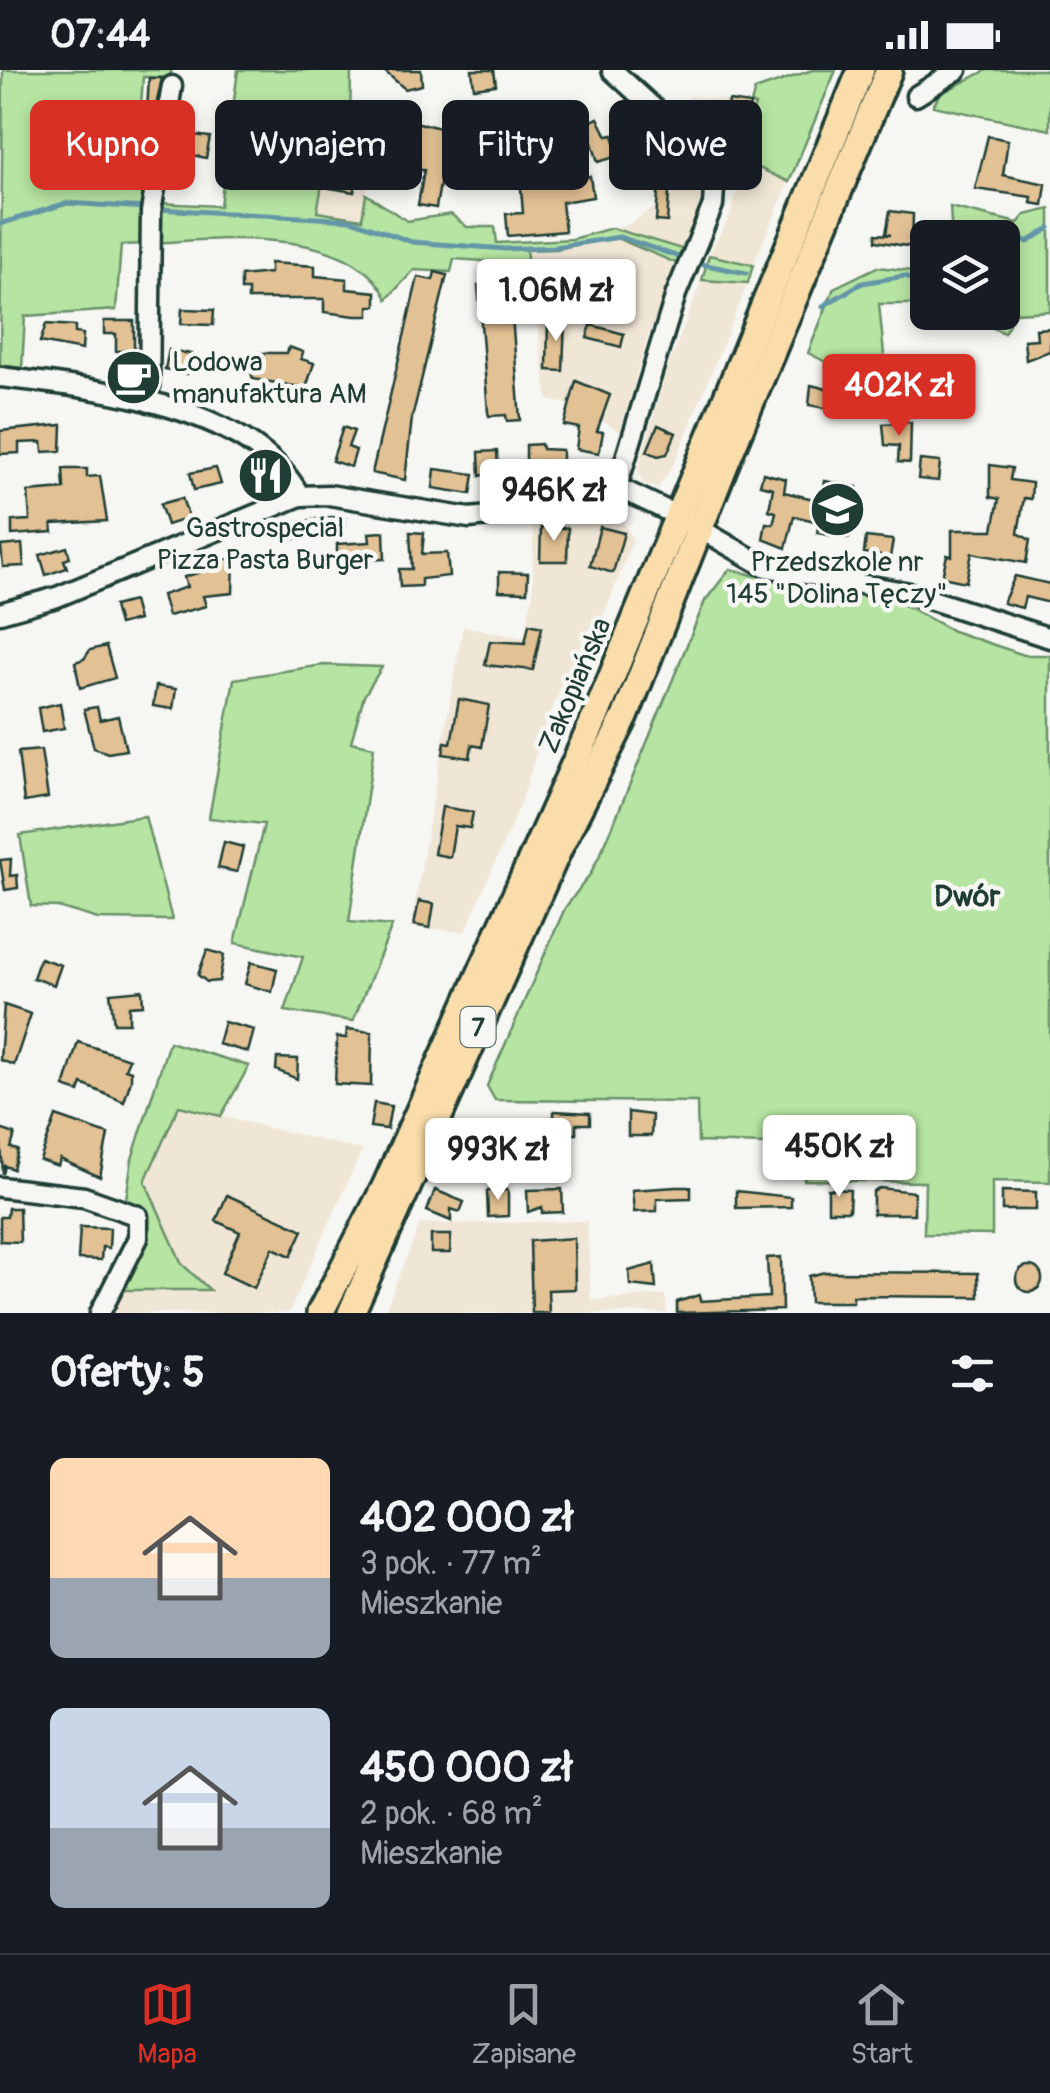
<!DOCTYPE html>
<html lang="pl">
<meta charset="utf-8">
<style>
body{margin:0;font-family:Pangolin,sans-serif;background:#20242c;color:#f1f3f6;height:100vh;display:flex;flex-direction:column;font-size:38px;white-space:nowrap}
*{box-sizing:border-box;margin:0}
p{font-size:32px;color:#9ea1a6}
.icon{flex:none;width:55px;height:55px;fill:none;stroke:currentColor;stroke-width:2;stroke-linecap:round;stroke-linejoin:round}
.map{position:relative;height:1243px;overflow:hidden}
.panel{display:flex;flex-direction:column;background:#171b24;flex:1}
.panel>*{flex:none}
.hud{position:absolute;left:30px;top:30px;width:990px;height:90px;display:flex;gap:20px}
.tools{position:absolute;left:910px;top:150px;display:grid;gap:20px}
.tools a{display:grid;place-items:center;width:110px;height:110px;border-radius:15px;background:#171b24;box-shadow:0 5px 15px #0003;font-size:50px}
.price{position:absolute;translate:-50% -85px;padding:0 22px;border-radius:10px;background:#fff;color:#222;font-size:32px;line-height:65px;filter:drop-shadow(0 2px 5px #0008)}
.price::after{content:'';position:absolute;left:50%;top:60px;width:30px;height:22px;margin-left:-15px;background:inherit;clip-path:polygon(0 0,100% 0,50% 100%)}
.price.current{background:#d93025;color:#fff}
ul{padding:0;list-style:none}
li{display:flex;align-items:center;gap:30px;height:250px;padding:0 50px}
li span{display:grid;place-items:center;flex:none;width:280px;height:200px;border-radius:15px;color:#555}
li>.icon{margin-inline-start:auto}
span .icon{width:120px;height:120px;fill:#fffc;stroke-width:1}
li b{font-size:42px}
h2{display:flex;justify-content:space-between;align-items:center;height:120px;padding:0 50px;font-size:42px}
.chip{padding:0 35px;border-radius:15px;background:#171b24;box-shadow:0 5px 15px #0003;font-size:35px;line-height:90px}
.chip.current{background:#d93025;color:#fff}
.status{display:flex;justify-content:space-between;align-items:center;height:70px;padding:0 50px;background:#171b24;direction:ltr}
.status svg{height:28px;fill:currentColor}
.tabs{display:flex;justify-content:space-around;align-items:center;height:140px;border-top:2px solid #363941;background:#171b24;font-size:28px;color:#9ea1a6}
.tabs a{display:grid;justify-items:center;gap:5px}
.tabs .current{color:#d93025}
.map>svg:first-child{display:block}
.built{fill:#f0e6d6}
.green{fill:#b6e4a2;stroke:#6a906b;stroke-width:2.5}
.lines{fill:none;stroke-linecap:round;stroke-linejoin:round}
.stream{stroke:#6497a7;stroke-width:5}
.building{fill:#e2c194;stroke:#1f3d34;stroke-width:2.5}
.minor-casing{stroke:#1f3d34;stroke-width:25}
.highway-casing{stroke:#1f3d34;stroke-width:32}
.minor{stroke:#f6f6f2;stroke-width:18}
.highway{stroke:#fbddab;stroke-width:25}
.labels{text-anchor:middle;stroke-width:9;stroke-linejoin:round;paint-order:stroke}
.shield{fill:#f6f6f2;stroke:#60746d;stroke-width:2.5}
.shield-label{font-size:25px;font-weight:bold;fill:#1f3d34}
.poi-label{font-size:28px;fill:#1f3d34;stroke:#f6f6f2}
.street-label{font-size:28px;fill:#1f3d34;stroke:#f6f6f2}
.neighbourhood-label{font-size:30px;font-weight:bold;fill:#1f3d34;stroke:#f6f6f2}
</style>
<div class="status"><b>07:44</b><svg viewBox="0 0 49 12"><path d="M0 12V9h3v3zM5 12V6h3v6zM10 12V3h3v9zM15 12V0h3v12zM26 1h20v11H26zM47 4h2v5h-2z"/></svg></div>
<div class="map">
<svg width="1050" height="1243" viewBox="0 0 1050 1243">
<rect width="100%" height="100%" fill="#f6f6f2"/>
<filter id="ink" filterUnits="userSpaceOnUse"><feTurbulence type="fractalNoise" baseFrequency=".01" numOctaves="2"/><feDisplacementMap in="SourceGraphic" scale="20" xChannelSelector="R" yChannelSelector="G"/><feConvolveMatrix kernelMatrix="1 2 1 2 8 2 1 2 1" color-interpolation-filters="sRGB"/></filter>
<g filter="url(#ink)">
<g class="built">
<polygon points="689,26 755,35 751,94 789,112 753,195 709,185 730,145 738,120 731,115 740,95 688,46"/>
<polygon points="656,53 690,82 705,107 705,132 685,180 612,158 629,154 656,137 661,81"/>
<polygon points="377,57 362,150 316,142 332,60"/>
<polygon points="614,167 678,194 648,266 620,362 583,338 548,330 526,180 557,179"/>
<polygon points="702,210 748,213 674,394 658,418 642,413 638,399 666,302"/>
<polygon points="610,429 633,470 585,593 560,621 545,655 522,730 465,862 411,857 463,556 524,568 533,522 533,448"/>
<polygon points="179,1036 362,1080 289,1243 108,1243 118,1220 182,1194 145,1111"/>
<polygon points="587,1151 591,1230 665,1225 667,1243 384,1243 420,1154"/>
</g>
<g class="green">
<polygon points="3,0 172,0 169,8 143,7 140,52 162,53 145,174 121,175 116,240 25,246 22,298 0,295"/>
<path d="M238,0H351L350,59L332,61L317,142L362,149L366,124L407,151L451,144L467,157H495L497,173L572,169L612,158L685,180L678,194L614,167L557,179L526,180L528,194L454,189L451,202L414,200L387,229C353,156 222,168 155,173L159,133L220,136Z"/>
<polygon points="812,0 836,0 789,112 750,94 753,86 743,83 755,35 751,34 755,20"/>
<polygon points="987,0 1050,0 1050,60 933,36 940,24"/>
<polygon points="950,137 1018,153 1025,145 1050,139 1050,241 1015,243 1004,263 961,243 1002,242 1002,168 952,167"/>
<polygon points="917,183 927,183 927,234 879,234 885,295 826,292 808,283 834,218 877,197 913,201"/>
<polygon points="709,185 753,195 748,213 702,210"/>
<polygon points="730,499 787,514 864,522 895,530 953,561 1024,585 1050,585 1050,1112 992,1111 992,1165 924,1164 925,1112 804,1110 802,1075 698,1072 697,1032 495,1030 487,1016 565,838 591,803 609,765 705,531"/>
<polygon points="323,595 382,597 364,626 351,672 374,677 349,852 392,856 353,951 285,941 303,887 235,873 264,754 209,748 234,609"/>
<polygon points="145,746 172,850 98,849 58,837 31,836 20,765"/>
<polygon points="169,972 249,996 221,1046 179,1036 145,1111 182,1194 210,1220 118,1220 142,1167 126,1129 132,1089"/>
</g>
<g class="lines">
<g class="stream">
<polyline points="158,139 351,150 412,172 505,179 555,177 620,167 685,189"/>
<polyline points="0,154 67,133 146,138"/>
<polyline points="1002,168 1015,166 1028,172 1050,158"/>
<polyline points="696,193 746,203"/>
<polyline points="823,236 862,213 905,206 928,215"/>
</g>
</g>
<g class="building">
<polygon points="383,0 421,0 422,15 405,19"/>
<polygon points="472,0 494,0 496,15 474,18"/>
<polygon points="149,8 162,8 155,41 147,41"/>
<polygon points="729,31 750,34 746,54 726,51"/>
<polygon points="598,48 607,66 613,65 619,86 598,92 586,54"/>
<polygon points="406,50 449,60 436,138 418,135 424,100 360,93 354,122 330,118 339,74 380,82 382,71 404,72"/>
<polygon points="512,52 525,65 490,97 478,84"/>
<polygon points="177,63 210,67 206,88 174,81"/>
<polygon points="988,66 1008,70 1003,105 1046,114 1043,135 1031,133 1032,127 975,119"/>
<polygon points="649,74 653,98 632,101 629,77"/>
<polygon points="550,92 551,112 590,106 593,127 562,132 565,161 508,166 506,144 523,143 519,94"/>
<polygon points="659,108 670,109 667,152 656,151"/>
<polygon points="890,141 913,144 912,177 876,171 876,164 891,165 886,164"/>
<polygon points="270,193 315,196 315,206 347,209 347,219 376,222 376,236 369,236 369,246 355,246 324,242 324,229 248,229 248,220 241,220 241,206 270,203"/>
<polygon points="549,196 550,221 533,222 532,197"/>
<polygon points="435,202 447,205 412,348 405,410 372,403 417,211 418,207 433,210"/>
<polygon points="509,206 520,350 507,351 506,345 489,346 488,342 478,215 496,213 496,207"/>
<polygon points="182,239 214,240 213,255 181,254"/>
<polygon points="548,248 565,248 563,301 547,300"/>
<polygon points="104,251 134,251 134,281 116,281 116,264 104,264"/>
<polygon points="46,254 75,256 75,263 83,264 82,280 40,272"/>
<polygon points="591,255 624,264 621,277 587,268"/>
<polygon points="1050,258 1050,281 1026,290 1024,270 1037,269 1036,259"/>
<polygon points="289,277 303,282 301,289 314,293 306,318 253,309 249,296 262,290 261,283 287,283"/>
<polygon points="169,280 191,284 187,304 165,299"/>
<polygon points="576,311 610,325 597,361 603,362 599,383 576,379 579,358 564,355"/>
<polygon points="811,315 855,326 854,319 880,316 883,337 848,342 809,335"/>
<polygon points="911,352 910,393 898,392 899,376 885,375 883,354"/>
<polygon points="62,355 61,381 43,382 42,372 19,373 19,383 0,384 0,361"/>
<polygon points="658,355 676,363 667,384 658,386 647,381"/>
<polygon points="343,357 354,361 348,377 356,380 351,397 332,391"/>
<polygon points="541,374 542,379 562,380 562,394 545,393 546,401 526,403 526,375"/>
<polygon points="497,381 498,401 480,406 479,382"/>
<polygon points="920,390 940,392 938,411 918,409"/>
<polygon points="990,395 1012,398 1010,410 1032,413 1031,429 1024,428 1018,463 1030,470 1026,493 972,483 966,512 942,507 947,485 952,486 952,460 993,460 999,429 990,427"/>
<polygon points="216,398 221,414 194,420 190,403"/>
<polygon points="63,399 87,399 87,407 100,406 107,451 52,454 53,462 12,465 12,451 30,450 28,422 64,419"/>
<polygon points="435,399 474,404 471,424 433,418"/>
<polygon points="763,403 786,409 784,422 822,431 825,411 857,417 849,468 817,463 819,452 794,446 786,478 763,469 766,453 773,454 776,442 769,440 773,418 760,415"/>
<polygon points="182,428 189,448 167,455 160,434"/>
<polygon points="331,447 345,448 344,467 331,464 291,469 288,454"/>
<polygon points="600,457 624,463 613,503 590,496"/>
<polygon points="541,458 568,458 567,491 540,491"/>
<polygon points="384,462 385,489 337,491 337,474 370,472 369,463"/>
<polygon points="410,462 424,463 422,484 447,483 449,506 421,509 421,516 400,517 399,499 412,499"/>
<polygon points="866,467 893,470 890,487 864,483"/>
<polygon points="22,474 24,496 3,497 1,476"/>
<polygon points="67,477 70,488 64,490 67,498 46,505 40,485"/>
<polygon points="234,488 233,523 203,526 206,536 168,546 162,525 187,517 184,507 211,499 210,492"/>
<polygon points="499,502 528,503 527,522 499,521"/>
<polygon points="1015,506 1050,514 1050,533 1025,527 1022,538 1003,533"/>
<polygon points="133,531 138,550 119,555 114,536"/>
<polygon points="529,554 542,557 533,600 485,595 490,571 525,573"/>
<polygon points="106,576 115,608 80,618 75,592 84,589 90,580"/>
<polygon points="156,616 176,619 173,639 153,636"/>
<polygon points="459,629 489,635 482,677 472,675 470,688 443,684 445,672 451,673"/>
<polygon points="60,633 64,658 42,662 38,638"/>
<polygon points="97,637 100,650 118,646 126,680 108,683 94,678 84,639"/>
<polygon points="41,680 48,728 24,732 18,682"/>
<polygon points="442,737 473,742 470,758 455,756 450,787 434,784"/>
<polygon points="224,772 243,777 237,802 218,798"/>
<polygon points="11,789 10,806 17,805 18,818 5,820 0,790"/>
<polygon points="419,831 434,834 430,858 414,855"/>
<polygon points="207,880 224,885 219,911 207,912 198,905"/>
<polygon points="40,888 61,895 54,915 33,908"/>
<polygon points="251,892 277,899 272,922 245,914"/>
<polygon points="142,920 143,935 129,936 129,953 114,953 110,923"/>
<polygon points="4,935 31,944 14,995 0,990"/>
<polygon points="224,952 254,960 248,982 218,974"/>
<polygon points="347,959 372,962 371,1016 335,1014 337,967 346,968"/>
<polygon points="78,972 129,989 125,999 131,1001 131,1010 124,1032 82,1014 79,1022 64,1017"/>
<polygon points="277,988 298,989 297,1009 276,1000"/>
<polygon points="374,1033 391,1036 387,1059 370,1057"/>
<polygon points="554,1041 590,1043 590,1054 576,1054 576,1064 540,1064 541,1051 554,1051"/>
<polygon points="628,1042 652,1045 651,1066 628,1066"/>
<polygon points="56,1046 108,1064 100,1107 60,1089 58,1096 40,1090"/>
<polygon points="0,1059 15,1064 11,1078 18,1080 13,1099 5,1096 3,1104"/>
<polygon points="452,1071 482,1079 478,1096 464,1093 461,1104 445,1101"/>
<polygon points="503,1080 525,1080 525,1096 502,1096"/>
<polygon points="676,1117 691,1117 691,1128 657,1129 657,1141 634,1142 632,1120"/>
<polygon points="880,1118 914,1122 914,1144 873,1144 873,1122"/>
<polygon points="562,1119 563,1142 542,1143 542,1137 528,1142 527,1120"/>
<polygon points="828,1119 850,1120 849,1141 828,1141"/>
<polygon points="435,1120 464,1132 460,1142 451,1139 451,1151 427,1141"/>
<polygon points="508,1120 508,1146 488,1147 487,1121"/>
<polygon points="736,1121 791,1127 791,1137 736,1138"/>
<polygon points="1002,1121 1036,1122 1036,1140 1002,1140"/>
<polygon points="227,1125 303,1160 291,1186 273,1178 254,1218 222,1203 240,1162 216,1151"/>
<polygon points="8,1138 19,1138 20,1172 0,1171 0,1147 7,1147"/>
<polygon points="80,1157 110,1158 109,1178 102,1177 101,1190 78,1189"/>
<polygon points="431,1165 451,1165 450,1183 431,1183"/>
<polygon points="574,1168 575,1219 548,1220 549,1243 532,1243 530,1171"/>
<polygon points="781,1187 782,1240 677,1243 677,1232 699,1225 700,1231 769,1227 767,1188"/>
<polygon points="654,1194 656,1218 630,1215 629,1201"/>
<circle cx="1029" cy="1209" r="13"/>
<polygon points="825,1202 978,1203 979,1227 853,1226 853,1232 810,1232 809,1206"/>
</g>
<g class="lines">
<defs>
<g id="minor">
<polyline points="612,0 707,87 714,118 713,135 676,224 617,417"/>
<polyline points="916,26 957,0"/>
<path d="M0,307C94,318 251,334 300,426"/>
<polyline points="149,332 151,142 172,16"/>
<polyline points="0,543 57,527 300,426 329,425 469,448 500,445 617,417 676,445 766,497 910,523 1050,568"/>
<polyline points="0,1117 84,1127 138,1146 138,1168 100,1243"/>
</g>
<g id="highway">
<polyline points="320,1243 385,1117 594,650 861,0"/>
<polyline points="351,1243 560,776 625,647 724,397 889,0"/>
</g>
</defs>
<use href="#minor" class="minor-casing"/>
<use href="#highway" class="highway-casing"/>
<use href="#minor" class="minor"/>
<use href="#highway" class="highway"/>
</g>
</g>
<defs>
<symbol id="cafe-disc" viewBox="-11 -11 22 22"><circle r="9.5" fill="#1f3d34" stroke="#f6f6f2"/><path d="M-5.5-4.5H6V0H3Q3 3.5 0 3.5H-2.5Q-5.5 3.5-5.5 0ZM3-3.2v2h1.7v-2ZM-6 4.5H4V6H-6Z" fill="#fff"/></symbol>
<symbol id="restaurant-disc" viewBox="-11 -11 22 22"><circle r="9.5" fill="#1f3d34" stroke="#f6f6f2"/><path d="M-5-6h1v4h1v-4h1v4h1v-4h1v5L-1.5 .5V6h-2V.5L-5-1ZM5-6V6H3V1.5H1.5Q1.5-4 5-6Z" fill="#fff"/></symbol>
<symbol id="school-disc" viewBox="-11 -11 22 22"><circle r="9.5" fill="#1f3d34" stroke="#f6f6f2"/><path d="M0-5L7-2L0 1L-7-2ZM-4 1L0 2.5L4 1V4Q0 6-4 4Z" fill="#fff"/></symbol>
</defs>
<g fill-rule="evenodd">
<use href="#cafe-disc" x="102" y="276" width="63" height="63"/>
<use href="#restaurant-disc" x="234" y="374" width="63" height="63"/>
<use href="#school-disc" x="806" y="408" width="63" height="63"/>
</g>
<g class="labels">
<rect class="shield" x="460.5" y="937" width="35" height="40" rx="8"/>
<g class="shield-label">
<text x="478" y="966">7</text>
</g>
<g class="poi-label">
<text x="172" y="301" text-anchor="start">Lodowa<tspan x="172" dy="32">manufaktura AM</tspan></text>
<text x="265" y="467">Gastrospecial<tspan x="265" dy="32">Pizza Pasta Burger</tspan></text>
<text x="837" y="501">Przedszkole nr<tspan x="837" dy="32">145 "Dolina Tęczy"</tspan></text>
</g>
<g class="street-label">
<text transform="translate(574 615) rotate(-67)" y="10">Zakopiańska</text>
</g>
<g class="neighbourhood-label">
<text x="967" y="836">Dwór</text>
</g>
</g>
</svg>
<div class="tools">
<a><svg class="icon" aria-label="layers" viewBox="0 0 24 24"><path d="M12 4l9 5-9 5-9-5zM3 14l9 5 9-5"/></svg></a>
</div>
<b class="price" style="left:556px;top:274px">1.06M zł</b>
<b class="price current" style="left:899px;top:369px">402K zł</b>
<b class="price" style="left:554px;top:474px">946K zł</b>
<b class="price" style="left:839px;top:1130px">450K zł</b>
<b class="price" style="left:498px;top:1133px">993K zł</b>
<div class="hud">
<a class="chip current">Kupno</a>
<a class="chip">Wynajem</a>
<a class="chip">Filtry</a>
<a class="chip">Nowe</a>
</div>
</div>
<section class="panel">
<h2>Oferty: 5<svg class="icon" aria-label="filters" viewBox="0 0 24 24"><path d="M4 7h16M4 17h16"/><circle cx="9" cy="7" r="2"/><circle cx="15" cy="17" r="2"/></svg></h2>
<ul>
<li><span style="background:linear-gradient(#ffd9b3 60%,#9aa5b1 0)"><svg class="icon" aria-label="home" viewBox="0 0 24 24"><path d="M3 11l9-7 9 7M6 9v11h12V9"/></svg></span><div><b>402 000 zł</b><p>3 pok. · 77 m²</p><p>Mieszkanie</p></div></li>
<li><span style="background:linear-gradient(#c9d6e8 60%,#9aa5b1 0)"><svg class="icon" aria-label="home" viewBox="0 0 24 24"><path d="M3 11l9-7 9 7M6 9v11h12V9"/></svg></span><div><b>450 000 zł</b><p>2 pok. · 68 m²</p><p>Mieszkanie</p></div></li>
</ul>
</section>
<nav class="tabs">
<a class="current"><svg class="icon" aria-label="map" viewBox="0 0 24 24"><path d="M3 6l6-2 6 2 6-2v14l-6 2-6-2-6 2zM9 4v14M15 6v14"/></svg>Mapa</a>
<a><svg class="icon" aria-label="saved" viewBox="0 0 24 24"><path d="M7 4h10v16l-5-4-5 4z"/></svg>Zapisane</a>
<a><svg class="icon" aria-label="home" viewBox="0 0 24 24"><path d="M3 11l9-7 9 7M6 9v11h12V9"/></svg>Start</a>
</nav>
